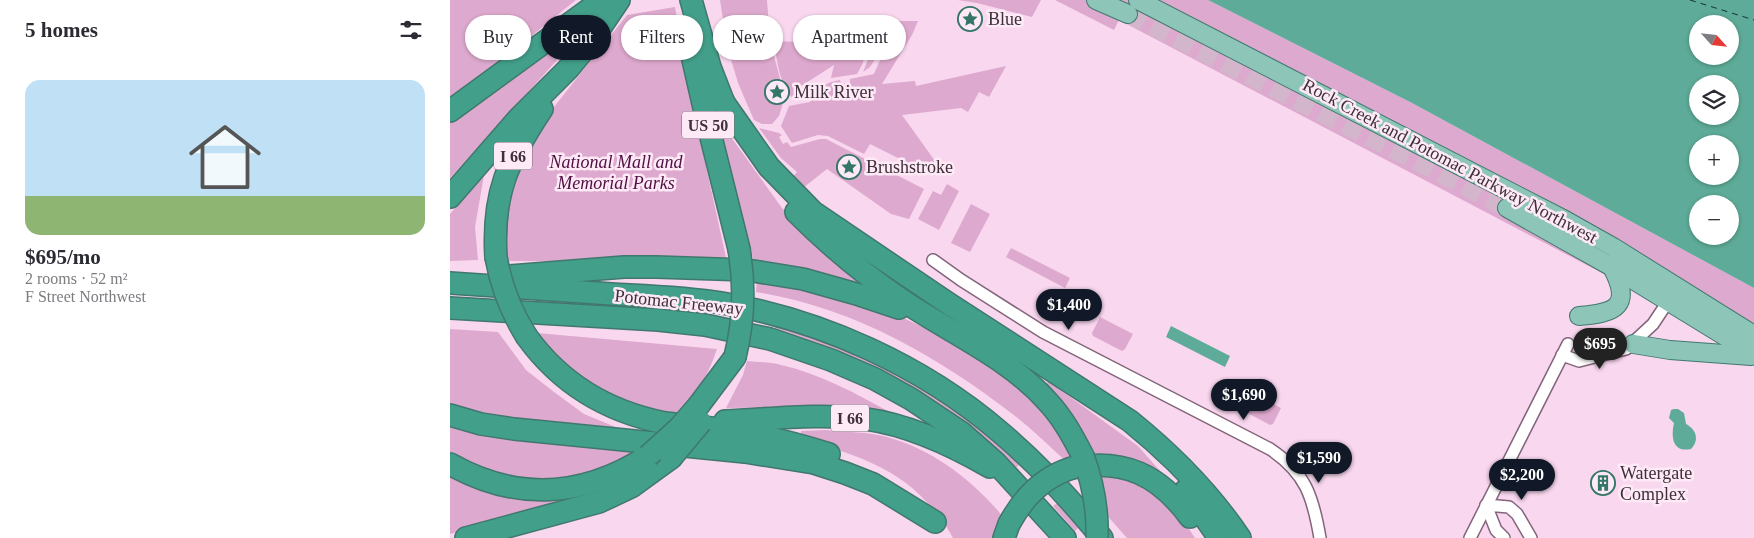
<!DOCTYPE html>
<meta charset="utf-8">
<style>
body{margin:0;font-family:Georgia,serif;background:#f7f7f7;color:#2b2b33;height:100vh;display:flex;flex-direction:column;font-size:19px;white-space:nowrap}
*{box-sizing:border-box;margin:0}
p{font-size:16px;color:#7c7c81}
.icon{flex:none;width:28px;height:28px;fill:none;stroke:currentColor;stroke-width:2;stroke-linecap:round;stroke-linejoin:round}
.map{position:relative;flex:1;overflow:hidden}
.sheet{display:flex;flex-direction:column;background:#fff;width:450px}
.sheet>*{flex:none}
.hud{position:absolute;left:15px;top:15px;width:475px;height:45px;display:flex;gap:10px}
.needle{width:32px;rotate:117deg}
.buttons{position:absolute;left:1239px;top:15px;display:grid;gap:10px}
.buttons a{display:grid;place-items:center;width:50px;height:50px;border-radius:50%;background:#fff;box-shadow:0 1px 4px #0004;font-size:25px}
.price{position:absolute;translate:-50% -42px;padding:0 11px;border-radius:18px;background:#111827;color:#fff;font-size:16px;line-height:32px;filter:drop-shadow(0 1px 2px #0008)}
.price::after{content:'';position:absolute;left:50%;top:30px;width:15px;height:11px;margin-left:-8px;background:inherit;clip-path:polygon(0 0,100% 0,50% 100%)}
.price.active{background:#222;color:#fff}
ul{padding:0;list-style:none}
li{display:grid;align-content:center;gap:10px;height:265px;padding:0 25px}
li span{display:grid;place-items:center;height:155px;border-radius:15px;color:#555}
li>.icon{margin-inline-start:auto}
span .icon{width:90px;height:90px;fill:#fffc;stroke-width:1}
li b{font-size:21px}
h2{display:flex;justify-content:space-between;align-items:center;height:60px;padding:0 25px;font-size:21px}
.tag{padding:0 18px;border-radius:22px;background:#fff;box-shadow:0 1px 4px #0004;font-size:18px;line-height:45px}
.tag.active{background:#111827;color:#fff}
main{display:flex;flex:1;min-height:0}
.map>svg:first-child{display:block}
.green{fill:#dea9ce}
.water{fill:#5dab98;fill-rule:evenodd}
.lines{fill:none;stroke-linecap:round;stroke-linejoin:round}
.ferry{stroke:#11362e;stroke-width:1;stroke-dasharray:6 5;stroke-linecap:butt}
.primary-tunnel{stroke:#d3b6cb;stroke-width:18;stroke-dasharray:18 9;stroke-linecap:butt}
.minor-casing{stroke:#83657a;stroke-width:14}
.primary-casing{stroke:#40786e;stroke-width:20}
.motorway-casing{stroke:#40786e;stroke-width:24}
.minor{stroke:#fff;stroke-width:11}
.primary{stroke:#8ec5b9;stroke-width:18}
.motorway{stroke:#429f8a;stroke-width:21}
.motorway-bridge-casing{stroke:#40786e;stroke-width:24;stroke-linecap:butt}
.motorway-bridge{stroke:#429f8a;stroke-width:21}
.labels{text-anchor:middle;stroke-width:5;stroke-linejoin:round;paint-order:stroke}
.shield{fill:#fee9f7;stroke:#776872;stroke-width:1}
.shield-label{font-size:16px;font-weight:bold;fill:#3d3039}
.poi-label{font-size:18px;fill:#3d3039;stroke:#fee9f7;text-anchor:start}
.street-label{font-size:18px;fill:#3d3039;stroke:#fee9f7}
.park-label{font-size:18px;font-style:italic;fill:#4f0f42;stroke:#fee9f7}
</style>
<main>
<section class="sheet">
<h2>5 homes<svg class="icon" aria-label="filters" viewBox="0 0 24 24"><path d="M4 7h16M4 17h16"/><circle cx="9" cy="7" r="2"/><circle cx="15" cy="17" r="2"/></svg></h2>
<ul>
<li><span style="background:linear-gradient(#bfe0f5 75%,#8fb573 0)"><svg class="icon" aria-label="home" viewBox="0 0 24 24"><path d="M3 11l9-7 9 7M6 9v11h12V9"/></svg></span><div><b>$695/mo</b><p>2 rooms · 52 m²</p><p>F Street Northwest</p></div></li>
</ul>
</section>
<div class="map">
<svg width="1304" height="538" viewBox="0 0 1304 538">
<rect width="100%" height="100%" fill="#f9d7ef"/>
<g class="green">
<path d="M0,0H126C83,33 44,70 0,102Z"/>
<polygon points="270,0 317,0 320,41 335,97 329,116 322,124 312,124 304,120 288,83 277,46"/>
<polygon points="508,0 591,0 582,17 527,3"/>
<polygon points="605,0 758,0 962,103 1304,288 1304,366 1173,284 669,20 664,30"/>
<polygon points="225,7 243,107 277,262 56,261 52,217 60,178 88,127 177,15"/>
<polygon points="130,20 109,58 0,178 0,117"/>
<path d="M448,21H468L462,35L432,84L465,81L466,86L556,66L539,97L529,92L518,112L511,108L452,115L485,161L480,174L420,144L414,154L378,136L368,135L342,143L331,126L339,106L360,102C367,89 375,82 390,80L391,84L400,83V79L424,74L434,51L444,36Z"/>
<polygon points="443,31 420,67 413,72 417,62 419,45"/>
<path d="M324,41L349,42V44L415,45L413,63L407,74L381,78L384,65L348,88L355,92L363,91L359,97L343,98C330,88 326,56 324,41Z"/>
<polygon points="244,50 281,137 332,208 423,290 305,265 284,187"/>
<polygon points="309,128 329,133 332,135 329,137 333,144 337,142 341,147 370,139 376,139 474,189 459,219 441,214 377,169 353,188 342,178 347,172 331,158"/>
<polygon points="34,175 25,227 28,260 0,261 0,214"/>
<polygon points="497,184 509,191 489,230 468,219 483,191 491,195"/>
<polygon points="521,204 540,214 520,252 501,243"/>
<polygon points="561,248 620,278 615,288 556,257"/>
<path d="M307,279L344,283L451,317L492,336L564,382L602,420L624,460L617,462C600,447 583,430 565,416C489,357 403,307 306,292Z"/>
<polygon points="91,296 260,309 259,318 90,305"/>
<polygon points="650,317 683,334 675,349 672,351 643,336 642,333"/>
<polygon points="326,323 386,344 432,365 513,413 571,463 566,468 529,436 324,332"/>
<polygon points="0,329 48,332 76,370 104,392 134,414 168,428 184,433 182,437 0,410"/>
<path d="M87,333L267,349C259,373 248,392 233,413L197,409L166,401L118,374Z"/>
<path d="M297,361C308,362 320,362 331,365C371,374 407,394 443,414L345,407L276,408L293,375Z"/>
<polygon points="598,381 688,446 739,504 642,459 607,397 596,385"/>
<polygon points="799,391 831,408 823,424 820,425 792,410 791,407"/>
<polygon points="0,423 195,450 132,481 75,483 0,456"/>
<path d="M376,430C396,432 418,432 437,437C484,450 524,481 554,518L547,538H503C499,530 494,523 488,516C454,468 404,455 351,438V431Z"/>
<polygon points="0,472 161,488 0,534"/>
<polygon points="647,472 682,477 729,514 745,538 677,538 654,512"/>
<polygon points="610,501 630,526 625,531 603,506"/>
</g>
<g class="water">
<path d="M758,0H1304V288L962,103ZM1248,24H1280V56H1248ZM1248,84H1280V116H1248ZM1248,144H1280V176H1248ZM1248,204H1280V236H1248Z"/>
<polygon points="413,20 413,44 350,43 350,28"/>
<polygon points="721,326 780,356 775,367 716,337"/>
<path d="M1224,409H1228L1234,413L1236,424C1246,429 1250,440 1241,449C1222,453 1221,436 1224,423L1219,418L1221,410Z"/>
</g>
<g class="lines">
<polyline class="ferry" points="1240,0 1304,20"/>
<polyline class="primary-tunnel" points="678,14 1057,208"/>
<defs>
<g id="minor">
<path d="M483,260L511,280L593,332L820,449C856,473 863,497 870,538"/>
<polyline points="1112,355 1129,361 1176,349 1203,324 1221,297"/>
<polyline points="1020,538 1118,344"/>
<polyline points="1054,538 1046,530 1036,505 1059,507 1067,514 1081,538"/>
</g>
<g id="primary">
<polyline points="646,0 678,14"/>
<polyline points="688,0 1115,220 1163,247 1304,335"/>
<polyline points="1057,208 1162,267 1304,354"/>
<path d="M1129,316C1167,313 1182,306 1162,267"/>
<polyline points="1183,344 1220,350 1301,356"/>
</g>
<g id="motorway">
<polyline points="241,0 260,67 279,116"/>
<polyline points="241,32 241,51 257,121 289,249"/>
<path d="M274,103L319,167L363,212L499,304L680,421C722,455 760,493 790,538"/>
<polyline points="0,111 152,0"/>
<polyline points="0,197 69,118 118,69 142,40 169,0"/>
<path d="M346,212C380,246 417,277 458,304C505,335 560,359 598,402C613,418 623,437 633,456"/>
<path d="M46,257C42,194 58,160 92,109"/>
<polyline points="60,276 174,267 206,267 297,270 353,279 410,295 449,308"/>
<path d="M0,283C54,287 108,290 162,294C199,296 235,297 272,303C372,320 473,366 550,432C588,464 621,500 652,538"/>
<polyline points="0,308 208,320 255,325 320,339 381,360 425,379 461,399 512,433 546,463 615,538"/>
<path d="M77,337C111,384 159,412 215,423C238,426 261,427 283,431C316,436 348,444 379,454"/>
<polyline points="249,405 285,357"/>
<polyline points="0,415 31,424 64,429 295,452 364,463 395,473 423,484 485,522"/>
<path d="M275,421C322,419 369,413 416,419C459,425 502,445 540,467"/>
<path d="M0,464C67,502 134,497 198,456"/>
<path d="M622,468C674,458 709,475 740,517"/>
<polyline points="736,490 769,538"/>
<polyline points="16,538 149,502 181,487 221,458"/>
<polyline points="554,538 559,524"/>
</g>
</defs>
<use href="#minor" class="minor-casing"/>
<use href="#primary" class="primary-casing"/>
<use href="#motorway" class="motorway-casing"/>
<use href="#minor" class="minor"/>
<use href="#primary" class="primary"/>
<use href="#motorway" class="motorway"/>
<defs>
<g id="motorway-bridge">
<path d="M46,257C51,286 61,312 77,337"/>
<path d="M285,357C294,321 295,285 289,249"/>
<polyline points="198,456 229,428 249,405"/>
<path d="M633,456C643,483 648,509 647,538"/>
<polyline points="221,458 251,422"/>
<path d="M559,524C573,498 593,477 622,468"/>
</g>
</defs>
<use href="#motorway-bridge" class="motorway-bridge-casing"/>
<use href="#motorway-bridge" class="motorway-bridge"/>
</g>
<defs>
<symbol id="sight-ring" viewBox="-11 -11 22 22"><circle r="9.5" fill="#fee9f7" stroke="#347667" stroke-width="1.5"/><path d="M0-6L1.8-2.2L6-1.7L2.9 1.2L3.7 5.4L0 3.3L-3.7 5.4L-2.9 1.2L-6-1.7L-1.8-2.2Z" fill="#347667"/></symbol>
<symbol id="building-ring" viewBox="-11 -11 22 22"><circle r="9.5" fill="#fee9f7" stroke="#347667" stroke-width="1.5"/><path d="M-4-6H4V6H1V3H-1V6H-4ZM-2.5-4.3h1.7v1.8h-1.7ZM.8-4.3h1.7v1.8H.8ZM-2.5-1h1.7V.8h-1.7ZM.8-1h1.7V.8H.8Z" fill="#347667"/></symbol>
</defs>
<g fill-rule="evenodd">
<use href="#sight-ring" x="506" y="5" width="28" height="28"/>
<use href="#sight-ring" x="313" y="78" width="28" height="28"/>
<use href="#sight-ring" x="385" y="153" width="28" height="28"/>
<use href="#building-ring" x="1139" y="469" width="28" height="28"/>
</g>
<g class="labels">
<g class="shield">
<rect x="232" y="111.5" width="52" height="27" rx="4"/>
<rect x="44" y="142.5" width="38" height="27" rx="4"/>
<rect x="381" y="404.5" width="38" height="27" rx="4"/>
</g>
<g class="shield-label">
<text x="258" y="131">US 50</text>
<text x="63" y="162">I 66</text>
<text x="400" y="424">I 66</text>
</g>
<g class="poi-label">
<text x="538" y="25">Blue</text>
<text x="344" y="98">Milk River</text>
<text x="416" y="173">Brushstroke</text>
<text x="1170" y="479">Watergate<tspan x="1170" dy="21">Complex</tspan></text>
</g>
<g class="street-label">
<text transform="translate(1000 161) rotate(28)" y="6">Rock Creek and Potomac Parkway Northwest</text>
<text transform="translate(229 302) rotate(6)" y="6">Potomac Freeway</text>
</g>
<g class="park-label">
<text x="166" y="168">National Mall and<tspan x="166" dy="21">Memorial Parks</tspan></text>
</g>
</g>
</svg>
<div class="buttons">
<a><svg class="needle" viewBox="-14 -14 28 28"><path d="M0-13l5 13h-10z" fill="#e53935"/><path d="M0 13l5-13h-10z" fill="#7c7c81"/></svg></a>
<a><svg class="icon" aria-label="layers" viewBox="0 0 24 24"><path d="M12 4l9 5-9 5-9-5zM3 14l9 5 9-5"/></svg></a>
<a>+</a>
<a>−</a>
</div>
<b class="price" style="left:619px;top:331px">$1,400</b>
<b class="price active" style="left:1150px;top:370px">$695</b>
<b class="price" style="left:794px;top:421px">$1,690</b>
<b class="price" style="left:869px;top:484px">$1,590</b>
<b class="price" style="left:1072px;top:501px">$2,200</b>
<div class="hud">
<a class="tag">Buy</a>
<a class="tag active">Rent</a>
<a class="tag">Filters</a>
<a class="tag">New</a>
<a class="tag">Apartment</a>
</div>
</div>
</main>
